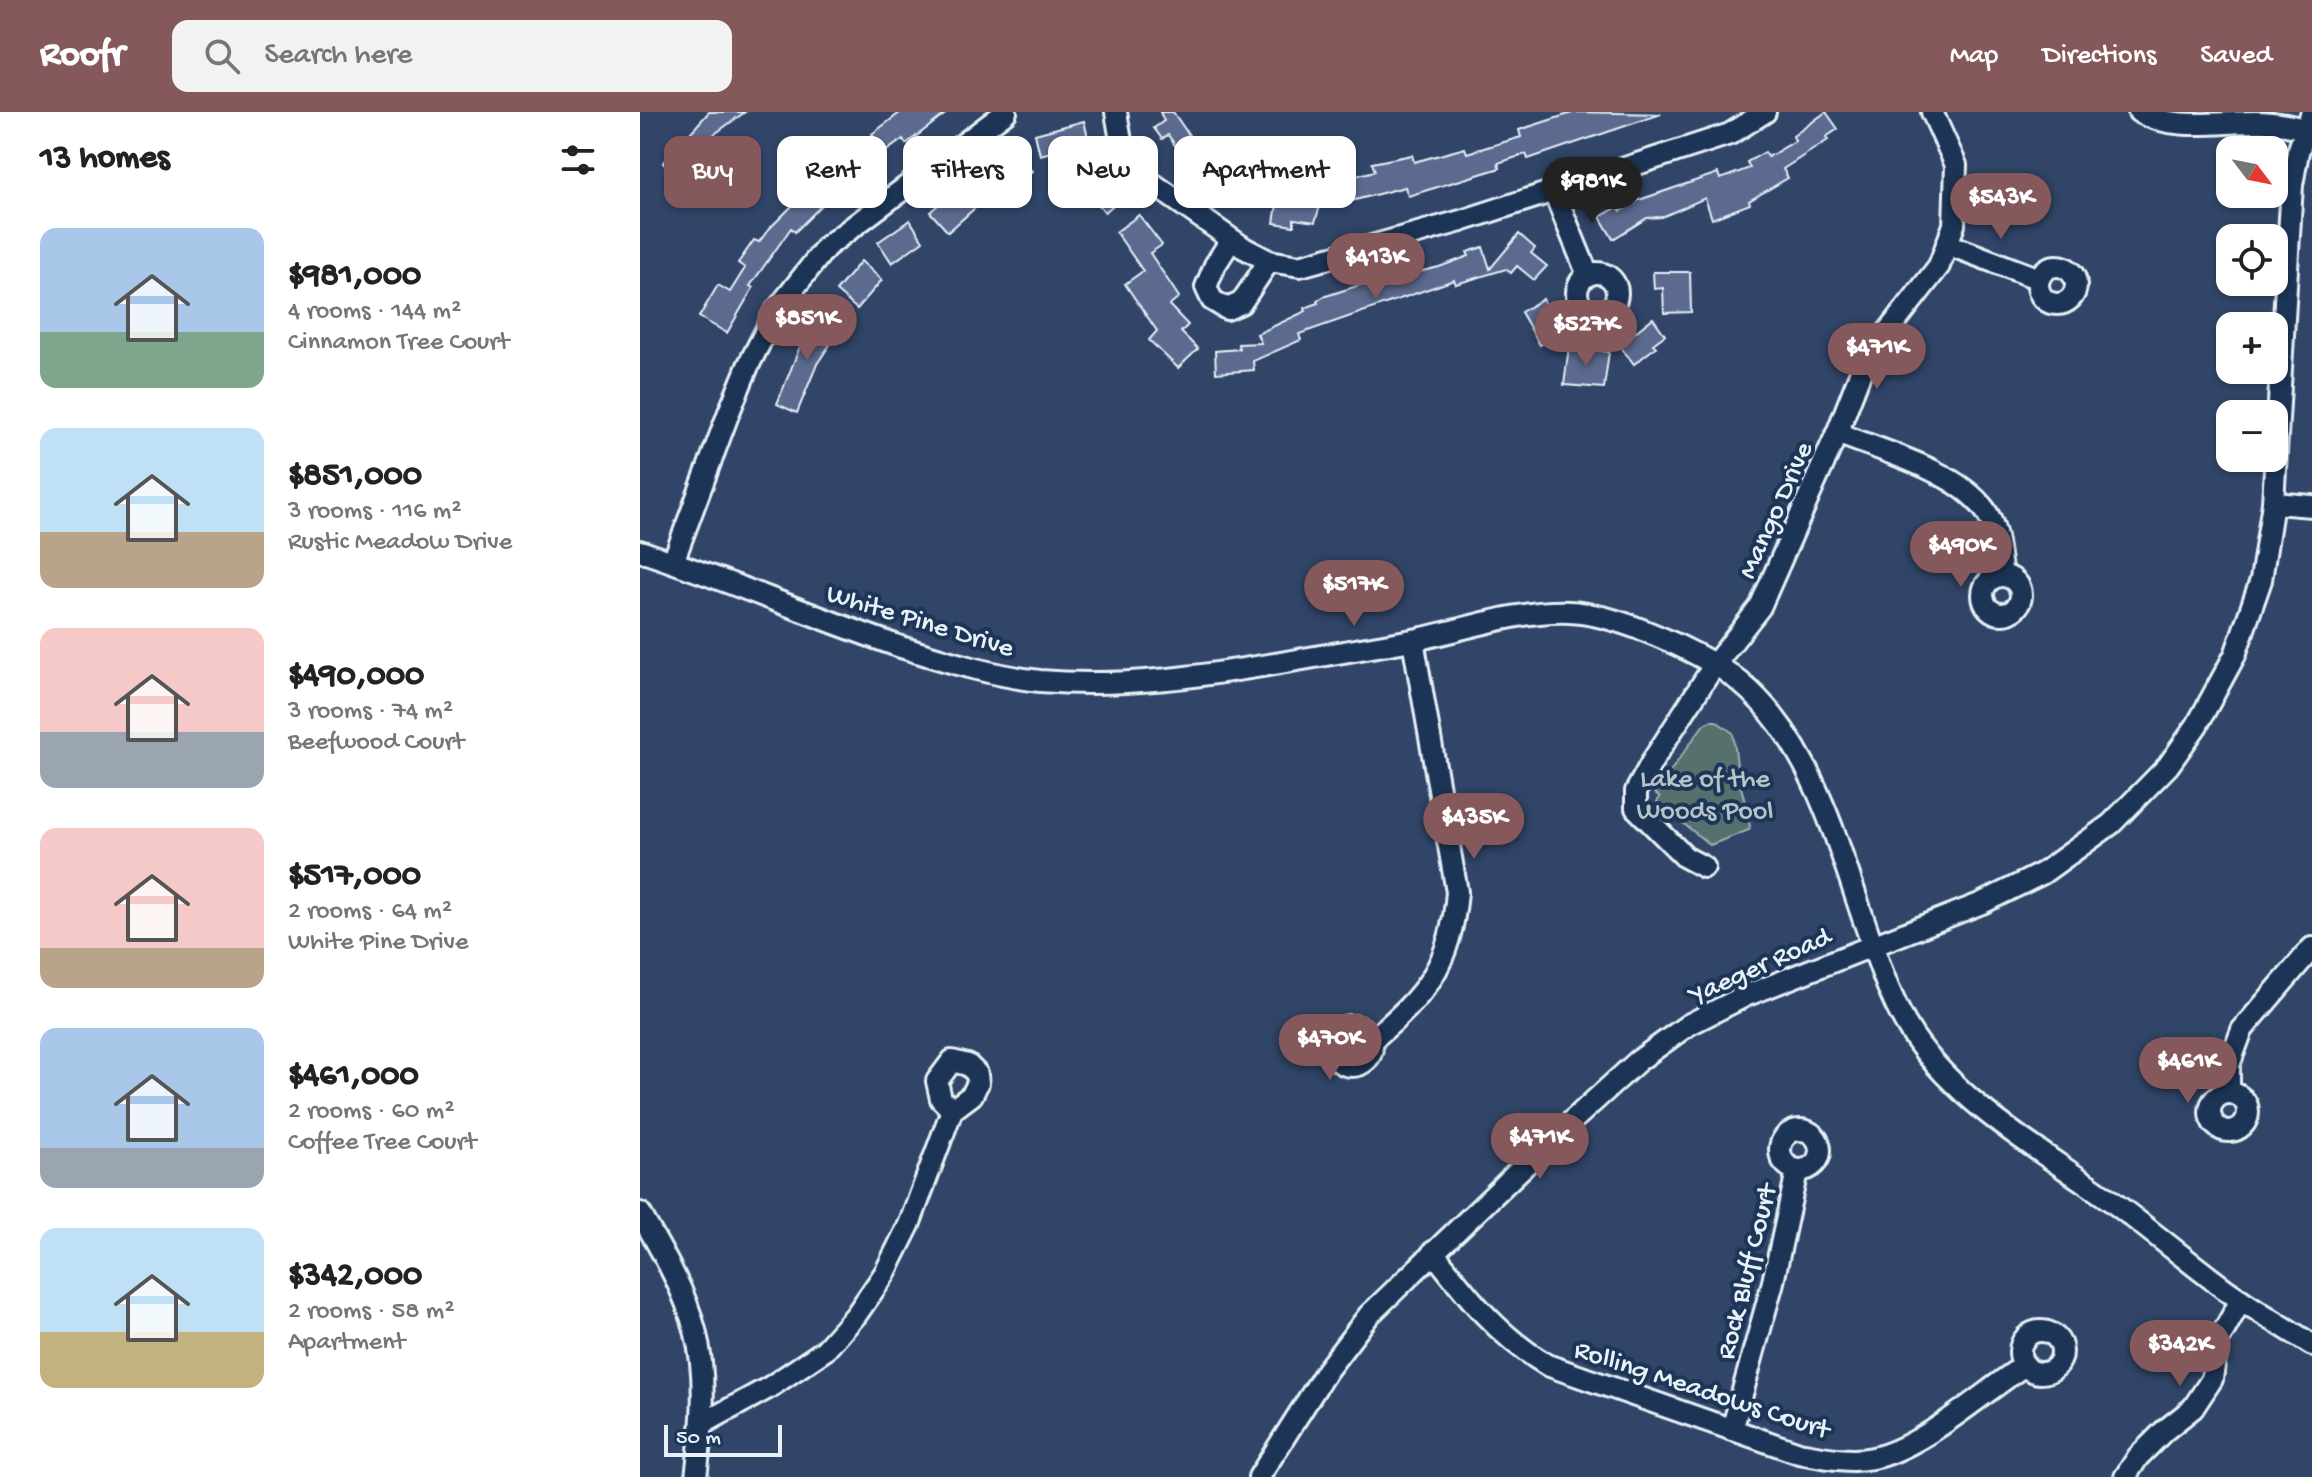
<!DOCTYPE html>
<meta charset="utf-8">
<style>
body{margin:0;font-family:"Gochi Hand",sans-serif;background:#f2f2f2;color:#222;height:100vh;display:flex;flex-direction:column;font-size:30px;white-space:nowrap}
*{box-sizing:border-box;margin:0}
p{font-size:26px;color:#767676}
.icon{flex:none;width:44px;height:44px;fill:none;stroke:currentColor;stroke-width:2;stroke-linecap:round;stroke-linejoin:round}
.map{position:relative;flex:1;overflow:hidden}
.side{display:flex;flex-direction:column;background:#fff;width:640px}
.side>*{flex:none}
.hud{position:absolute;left:24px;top:24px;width:760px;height:72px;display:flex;gap:16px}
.needle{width:52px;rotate:122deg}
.fabs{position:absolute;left:1576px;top:24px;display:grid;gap:16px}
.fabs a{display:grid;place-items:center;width:72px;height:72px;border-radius:16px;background:#fff;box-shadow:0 2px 6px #0004;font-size:40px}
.scale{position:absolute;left:24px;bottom:20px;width:118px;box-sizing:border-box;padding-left:8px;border:4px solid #e8f1f8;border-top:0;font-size:22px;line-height:28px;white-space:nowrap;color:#e8f1f8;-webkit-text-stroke:6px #1d3557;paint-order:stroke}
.price{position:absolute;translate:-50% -68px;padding:0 18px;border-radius:28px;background:#85585c;color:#fff;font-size:26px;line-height:52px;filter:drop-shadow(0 2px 4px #0008)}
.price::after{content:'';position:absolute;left:50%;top:48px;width:24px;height:18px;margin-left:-12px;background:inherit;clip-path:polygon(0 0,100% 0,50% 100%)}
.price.on{background:#222;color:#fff}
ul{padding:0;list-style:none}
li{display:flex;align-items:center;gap:24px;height:200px;padding:0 40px}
li span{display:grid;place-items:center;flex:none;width:224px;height:160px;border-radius:16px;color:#555}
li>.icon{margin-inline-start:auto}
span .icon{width:96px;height:96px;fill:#fffc;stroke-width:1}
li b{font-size:34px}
h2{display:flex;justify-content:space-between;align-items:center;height:96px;padding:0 40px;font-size:34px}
.tag{padding:0 28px;border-radius:16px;background:#fff;box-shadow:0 2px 6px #0004;font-size:28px;line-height:72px}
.tag.on{background:#85585c;color:#fff}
header{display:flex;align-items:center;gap:48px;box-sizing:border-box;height:112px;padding:0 40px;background:#85585c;color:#fff}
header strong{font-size:38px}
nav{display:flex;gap:44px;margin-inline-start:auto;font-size:28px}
.search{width:560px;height:72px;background:#f2f2f2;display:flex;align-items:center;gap:20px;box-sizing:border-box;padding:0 28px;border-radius:16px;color:#767676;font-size:30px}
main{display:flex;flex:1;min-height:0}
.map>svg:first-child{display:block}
.green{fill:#56706d;stroke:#9fb0b2;stroke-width:2}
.building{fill:#5c6b8f;stroke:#e8f1f8;stroke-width:2}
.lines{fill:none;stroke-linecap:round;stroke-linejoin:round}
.minor-casing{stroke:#e8f1f8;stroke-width:26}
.minor{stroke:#1d3557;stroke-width:20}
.labels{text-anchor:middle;stroke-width:8;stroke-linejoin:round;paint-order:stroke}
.street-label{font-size:28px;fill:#e8f1f8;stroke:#1d3557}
.park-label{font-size:28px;fill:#b5c4c7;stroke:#1d3557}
</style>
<header>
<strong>Roofr</strong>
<div class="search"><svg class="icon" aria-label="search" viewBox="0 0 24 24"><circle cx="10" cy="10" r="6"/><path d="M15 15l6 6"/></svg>Search here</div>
<nav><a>Map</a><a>Directions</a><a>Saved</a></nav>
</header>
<main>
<section class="side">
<h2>13 homes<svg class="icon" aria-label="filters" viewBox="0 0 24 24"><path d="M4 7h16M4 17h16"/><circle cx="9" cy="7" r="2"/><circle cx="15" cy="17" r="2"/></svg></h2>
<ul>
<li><span style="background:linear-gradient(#a9c7e8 65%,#7fa58c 0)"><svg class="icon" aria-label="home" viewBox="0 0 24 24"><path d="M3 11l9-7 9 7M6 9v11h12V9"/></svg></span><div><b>$981,000</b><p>4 rooms · 144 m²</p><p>Cinnamon Tree Court</p></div></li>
<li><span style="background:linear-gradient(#bfe0f5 65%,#b9a48a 0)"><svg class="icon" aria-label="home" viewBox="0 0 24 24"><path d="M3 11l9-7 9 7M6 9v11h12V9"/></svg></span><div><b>$851,000</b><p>3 rooms · 116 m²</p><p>Rustic Meadow Drive</p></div></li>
<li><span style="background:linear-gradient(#f6c9c9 65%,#9aa5b1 0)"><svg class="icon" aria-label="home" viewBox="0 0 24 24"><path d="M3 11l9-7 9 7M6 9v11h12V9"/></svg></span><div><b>$490,000</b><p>3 rooms · 74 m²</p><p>Beefwood Court</p></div></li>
<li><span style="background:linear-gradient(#f6c9c9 75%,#b9a48a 0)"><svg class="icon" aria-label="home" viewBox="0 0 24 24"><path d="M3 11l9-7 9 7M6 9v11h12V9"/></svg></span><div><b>$517,000</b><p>2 rooms · 64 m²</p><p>White Pine Drive</p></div></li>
<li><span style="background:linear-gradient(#a9c7e8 75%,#9aa5b1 0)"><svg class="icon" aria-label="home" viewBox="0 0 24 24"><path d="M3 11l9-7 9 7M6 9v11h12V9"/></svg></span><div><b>$461,000</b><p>2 rooms · 60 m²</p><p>Coffee Tree Court</p></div></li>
<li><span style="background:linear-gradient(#bfe0f5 65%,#c2b280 0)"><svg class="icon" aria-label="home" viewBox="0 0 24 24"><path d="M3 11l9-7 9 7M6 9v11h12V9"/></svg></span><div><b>$342,000</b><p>2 rooms · 58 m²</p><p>Apartment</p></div></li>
</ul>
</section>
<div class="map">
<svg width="1672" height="1365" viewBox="0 0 1672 1365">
<rect width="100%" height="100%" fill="#304568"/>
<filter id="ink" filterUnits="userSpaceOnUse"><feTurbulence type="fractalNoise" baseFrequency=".0125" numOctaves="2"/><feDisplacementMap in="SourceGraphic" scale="16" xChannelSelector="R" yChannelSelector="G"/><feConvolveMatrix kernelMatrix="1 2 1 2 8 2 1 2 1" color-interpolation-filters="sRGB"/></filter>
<g filter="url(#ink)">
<polygon class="green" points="1070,609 1076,609 1093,621 1097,652 1095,656 1103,682 1110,714 1109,718 1070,733 1017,690 1020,685 1015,681 1064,612"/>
<g class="building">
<polygon points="69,0 105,0 69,26 72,29 38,66 23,51"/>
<polygon points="261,0 308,0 266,32 263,27 233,49 236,53 221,65 216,60 184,88 186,89 155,120 151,116 110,174 113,176 87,221 59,205 78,173 90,180 105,156 98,151 114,128 119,130 129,117 181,65 176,59 202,37 213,49 236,28 232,22"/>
<polygon points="520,0 533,0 553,29 539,39 528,23 522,27 514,16 524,9"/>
<polygon points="935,0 1021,2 888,47 886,42 858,51 860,56 768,84 765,75 692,94 686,71 735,59 732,51 772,43 774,50 825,36 827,41 881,25 879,18"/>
<polygon points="1186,0 1198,17 1186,25 1188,28 1143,57 1148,66 1109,89 1110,92 1072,107 1065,86 1022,105 1007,106 973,127 960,105 978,95 981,99 999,88 1078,61 1080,67 1110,56 1107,50 1125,40 1128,45 1155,29 1153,24"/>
<polygon points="444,9 449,30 400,43 395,22"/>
<polygon points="373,40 392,59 362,88 354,79 308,120 290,100 320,73 329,82"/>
<polygon points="591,48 620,70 605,93 575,69"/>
<polygon points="457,52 478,89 465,100 455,89 452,90 435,65"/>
<polygon points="638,86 681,91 675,110 654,107 654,114 634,111"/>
<polygon points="499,103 522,133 510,141 539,185 529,193 548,213 541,220 558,237 538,256 509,228 517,219 485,172 503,159 476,120"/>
<polygon points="270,108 283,129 252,151 238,130"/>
<polygon points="879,122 895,136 891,141 907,154 894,168 877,154 871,161 866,157 816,172 814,168 659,222 661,228 613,249 614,258 576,261 575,239 599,237 598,232 621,231 617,222 666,199 665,196 678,191 677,189 683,185 729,170 731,176 758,167 756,161 777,155 778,160 799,155 829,144 827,140 843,135 850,157"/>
<polygon points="221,149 242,168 217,197 196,179"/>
<polygon points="1013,160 1050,160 1051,200 1024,201 1023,176 1014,177"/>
<polygon points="903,187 918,222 900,233 881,200"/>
<polygon points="182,200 199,212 192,223 195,225 177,252 157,301 137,292 161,232"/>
<polygon points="1013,206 1025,223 1013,232 1016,235 994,252 979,233"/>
<polygon points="929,234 969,240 964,276 924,273"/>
</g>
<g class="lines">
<defs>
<g id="minor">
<polyline points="476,0 482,35 509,69 604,136 629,149 660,154 821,109 1090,22 1125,0"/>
<path d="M1499,0C1533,19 1577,10 1615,10C1633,10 1648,13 1665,17"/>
<polyline points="914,80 948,163"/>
<polyline points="591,128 575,153 566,175 572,188 587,197 601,191 629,149"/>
<polyline points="1307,132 1399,167"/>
<circle cx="1417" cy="173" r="19"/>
<circle cx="957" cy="181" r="20"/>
<path d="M1197,321C1241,339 1316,358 1345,398C1358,416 1358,442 1362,463"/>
<polyline points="1633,391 1672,394"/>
<path d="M0,439C88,468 173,505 261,535C306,549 353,564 400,569C484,576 564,564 646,550C690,542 734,535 778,527C826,517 879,498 929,500C974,502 1035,530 1074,552C1161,602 1192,713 1222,803C1237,845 1249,888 1274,925C1320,992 1398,1037 1463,1083C1505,1113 1544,1147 1585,1177C1613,1197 1643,1214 1672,1233"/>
<polyline points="33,450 89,300 108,254 136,199 186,135 366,0"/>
<circle cx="1362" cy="483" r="19"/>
<polyline points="1064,755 1045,745 996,696 996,679 1013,648 1075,552 1120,495 1197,321 1225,249 1299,154 1314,113 1316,53 1292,0"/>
<circle cx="712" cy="934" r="20"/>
<path d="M732,928C786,883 811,853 817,780L773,528"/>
<polyline points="1589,980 1589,953 1602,918 1672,836"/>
<circle cx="1589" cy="1000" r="19"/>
<circle cx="1160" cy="1038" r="20"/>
<path d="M0,1101C21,1138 44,1176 55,1218C68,1266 62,1317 56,1365"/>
<path d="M793,1140C828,1185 857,1223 907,1253L1159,1341C1183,1345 1209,1351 1233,1346C1282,1336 1342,1281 1385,1253"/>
<circle cx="1401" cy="1240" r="21"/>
<polyline points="62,1312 130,1275 185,1238 216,1203 245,1161 269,1113 312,998 332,983 338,971 337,962 328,953 312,949 297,969 301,987 312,998"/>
<polyline points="1092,1318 1133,1170 1157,1059"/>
<polyline points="619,1365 687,1258 729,1203 911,1028 998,949 1048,913 1105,884 1342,791 1403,761 1471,712 1528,654 1557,613 1595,543 1621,468 1633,391 1652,73 1658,40 1672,0"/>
<polyline points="1485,1365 1498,1345 1524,1319 1553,1296 1572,1267 1577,1231 1601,1188"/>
</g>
</defs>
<use href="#minor" class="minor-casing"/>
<use href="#minor" class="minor"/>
</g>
</g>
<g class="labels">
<g class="street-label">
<text transform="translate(1133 397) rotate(-66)" y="10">Mango Drive</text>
<text transform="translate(281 506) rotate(17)" y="10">White Pine Drive</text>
<text transform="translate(1119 851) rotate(-24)" y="10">Yaeger Road</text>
<text transform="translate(1104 1159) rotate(-76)" y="10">Rock Bluff Court</text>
<text transform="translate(1063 1275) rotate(18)" y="10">Rolling Meadows Court</text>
</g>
<g class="park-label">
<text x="1065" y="674">Lake of the<tspan x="1065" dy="32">Woods Pool</tspan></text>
</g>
</g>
</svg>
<div class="fabs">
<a><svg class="needle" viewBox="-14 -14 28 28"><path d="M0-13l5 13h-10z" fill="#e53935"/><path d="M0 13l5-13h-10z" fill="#767676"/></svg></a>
<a><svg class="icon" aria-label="locate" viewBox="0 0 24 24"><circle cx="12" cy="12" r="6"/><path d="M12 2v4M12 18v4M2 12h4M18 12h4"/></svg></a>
<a>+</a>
<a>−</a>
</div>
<div class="scale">50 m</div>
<b class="price on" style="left:952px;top:113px">$981K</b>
<b class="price" style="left:1361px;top:129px">$543K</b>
<b class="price" style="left:736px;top:189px">$413K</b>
<b class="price" style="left:167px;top:250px">$851K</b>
<b class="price" style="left:946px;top:256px">$527K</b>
<b class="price" style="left:1237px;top:279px">$471K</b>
<b class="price" style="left:1321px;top:477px">$490K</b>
<b class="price" style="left:714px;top:516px">$517K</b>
<b class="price" style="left:834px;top:749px">$435K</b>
<b class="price" style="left:690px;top:970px">$470K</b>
<b class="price" style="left:1548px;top:993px">$461K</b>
<b class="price" style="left:900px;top:1069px">$471K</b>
<b class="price" style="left:1540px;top:1276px">$342K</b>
<div class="hud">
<a class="tag on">Buy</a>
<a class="tag">Rent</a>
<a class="tag">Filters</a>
<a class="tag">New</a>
<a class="tag">Apartment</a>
</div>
</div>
</main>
